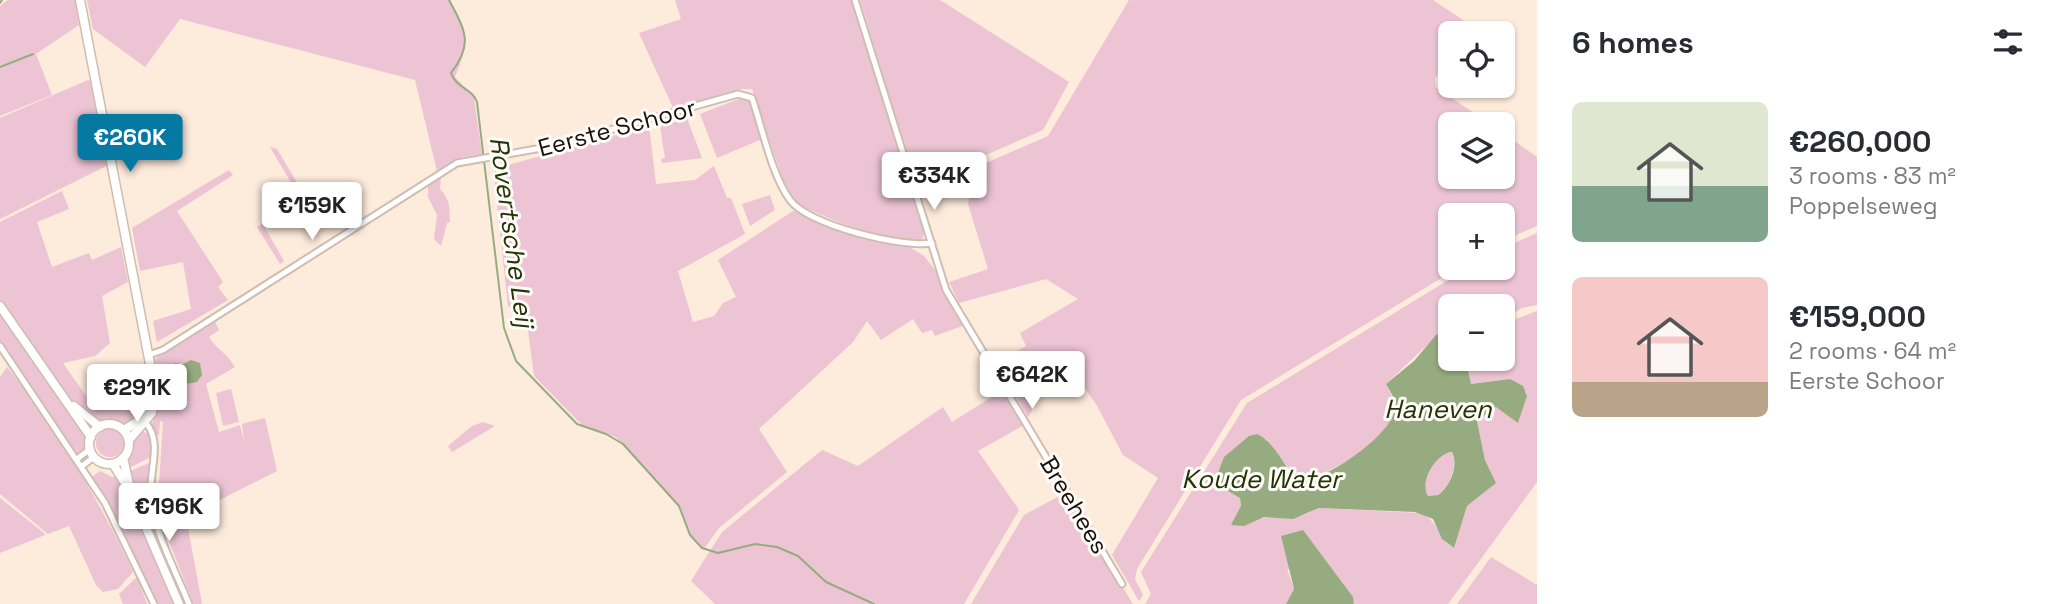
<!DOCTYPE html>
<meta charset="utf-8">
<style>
body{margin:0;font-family:"Space Grotesk",sans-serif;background:#f7f7f7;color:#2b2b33;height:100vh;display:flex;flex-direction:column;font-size:26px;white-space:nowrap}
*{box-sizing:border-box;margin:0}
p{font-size:23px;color:#7c7c81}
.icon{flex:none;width:38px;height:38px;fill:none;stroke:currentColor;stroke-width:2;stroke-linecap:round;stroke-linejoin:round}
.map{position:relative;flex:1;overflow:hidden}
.panel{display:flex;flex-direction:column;background:#fff;width:525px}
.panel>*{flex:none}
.controls{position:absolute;left:1438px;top:21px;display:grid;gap:14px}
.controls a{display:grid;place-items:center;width:77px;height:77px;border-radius:10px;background:#fff;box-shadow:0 2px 5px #0004;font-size:35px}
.price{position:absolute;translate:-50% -60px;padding:0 16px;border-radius:7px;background:#fff;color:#222;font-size:23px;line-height:46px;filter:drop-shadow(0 2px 4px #0008)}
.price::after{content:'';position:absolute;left:50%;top:42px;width:21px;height:16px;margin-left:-10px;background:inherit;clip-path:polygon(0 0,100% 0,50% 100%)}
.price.current{background:#0579a2;color:#fff}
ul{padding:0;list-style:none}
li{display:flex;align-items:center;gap:21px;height:175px;padding:0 35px}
li span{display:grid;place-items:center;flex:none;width:196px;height:140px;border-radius:10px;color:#555}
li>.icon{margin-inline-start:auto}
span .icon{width:84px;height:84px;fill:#fffc;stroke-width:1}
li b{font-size:30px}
h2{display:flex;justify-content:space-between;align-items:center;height:84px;padding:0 35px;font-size:30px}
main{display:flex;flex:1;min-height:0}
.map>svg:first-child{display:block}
.green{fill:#ecc4d3}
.water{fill:#96ac80;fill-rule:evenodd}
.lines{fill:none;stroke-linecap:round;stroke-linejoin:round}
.stream{stroke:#96ac80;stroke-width:2}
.street-casing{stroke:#cfbeb0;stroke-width:9}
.secondary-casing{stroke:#cfbeb0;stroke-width:11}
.street{stroke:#fff;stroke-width:5}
.secondary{stroke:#fff;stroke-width:8}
.labels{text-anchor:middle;stroke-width:6;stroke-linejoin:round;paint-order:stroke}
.street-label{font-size:24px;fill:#17110c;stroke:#fffbf8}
.water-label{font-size:26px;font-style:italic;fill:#223504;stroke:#fffbf8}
</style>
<main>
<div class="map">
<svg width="1537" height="604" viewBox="0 0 1537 604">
<rect width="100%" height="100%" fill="#fdebdc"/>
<g class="green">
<polygon points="8,0 75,0 79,25 36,54 52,95 0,116 0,6"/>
<path d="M87,0H450C459,19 469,32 463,55C461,63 457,70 455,77L474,97L482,154L462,157L437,171L415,80L180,19L145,67L93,29Z"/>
<path d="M675,0H852L924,233L922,240C898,247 809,214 789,197L752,89H741L674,110L639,33L681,19Z"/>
<polygon points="860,0 940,0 1069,82 1043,130 917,185"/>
<polygon points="1129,0 1433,0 1469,24 1463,33 1451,33 1451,54 1435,79 1436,87 1490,124 1451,124 1451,177 1503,177 1503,133 1537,157 1537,226 1503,241 1503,215 1451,215 1451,268 1458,268 1241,400 1137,569 1135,579 1143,595 1139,601 1112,555 1158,478 1123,455 1096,404 1064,360 1028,417 996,364 1026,346 1020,333 1078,299 1046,279 959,303 949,282 988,269 968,204 970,192 963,173 1048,136"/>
<polygon points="88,80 92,82 108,165 0,219 0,118"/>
<polygon points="744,97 748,99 762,139 717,158 700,114"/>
<polygon points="687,118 702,158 662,163 661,159 665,158 660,126"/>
<polygon points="649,126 656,184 695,180 714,166 727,198 731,198 745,234 678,271 693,322 714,316 723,303 736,297 718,260 793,211 849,233 908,246 924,256 940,276 965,325 935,336 932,330 922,333 913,319 881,340 867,321 853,342 759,429 787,472 719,528 704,549 690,535 680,506 616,437 584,427 534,376 526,316 508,306 494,175 496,166 504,162 508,165"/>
<polygon points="270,147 277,149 308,201 265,228 284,261 280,264 257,227 300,198"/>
<polygon points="229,170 233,175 177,211 223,282 218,287 228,300 157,342 153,321 191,309 183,262 140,271 132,228"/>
<path d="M441,177L440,189C451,202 449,206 450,222L447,223L441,246L434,239L437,215L428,197V186Z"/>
<polygon points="62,191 69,209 37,222 52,267 89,253 92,260 121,247 128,282 102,296 110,343 95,356 63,363 94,407 116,396 119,400 149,384 149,396 139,413 141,417 127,426 102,424 77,407 64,392 0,302 0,222"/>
<polygon points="770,195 775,210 750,226 742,204"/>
<path d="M1537,233V305L1522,308L1503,319V306H1451V328L1443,330L1386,384L1397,407C1387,442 1334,471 1300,483L1266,439C1235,441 1223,454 1214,483L1240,498L1241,506L1252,522C1265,514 1277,519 1291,518C1302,517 1310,512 1319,508L1420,513C1439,520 1437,539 1454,548L1467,506L1496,483L1485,460L1477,421L1496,407L1519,421L1527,393L1510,379L1471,384L1468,370L1479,359H1503V331L1516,319L1537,311V482L1448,604H1354L1353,597L1343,587L1287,569L1294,589L1286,604H1145L1151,594L1141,572L1247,403L1468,268H1503V248Z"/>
<polygon points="0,314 88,437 86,450 78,455 76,452 0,343"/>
<path d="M215,322L219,330L209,337C217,350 226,352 235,367L206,384L219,432L240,425L244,442L242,424L265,418L277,471L186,517L202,604H194L167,537L158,500L163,422L160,421L159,435H156L152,424L161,397L155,359Z"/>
<path d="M7,367C57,429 99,500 133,572L118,589L103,592L96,585L69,526L48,534L0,494V377Z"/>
<polygon points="231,389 239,422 223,426 216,393"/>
<polygon points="1003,390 1024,425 978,451 1019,510 964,604 715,604 691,581 722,532 822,450 858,466 943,407 952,422"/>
<polygon points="483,422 495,426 452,452 448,446 472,426"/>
<circle cx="110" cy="443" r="14"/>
<path d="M141,431L149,434L153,443L151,457L127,469C124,455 132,441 141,431Z"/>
<path d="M1452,452C1458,467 1450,486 1437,495L1428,496C1419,482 1436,453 1452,452Z"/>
<polygon points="149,463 155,521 187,604 182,604 128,472"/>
<polygon points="100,471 112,477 118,476 176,604 156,604 134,554 92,477"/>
<polygon points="1065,493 1133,604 971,604 1024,515"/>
<polygon points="0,498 44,533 45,535 0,553"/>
<polygon points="1491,557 1537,585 1537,604 1457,604"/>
<polygon points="137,577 147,604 123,604 119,594"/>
</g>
<g class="water">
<path d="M1451,328V359H1479L1468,370L1471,384L1510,379L1523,386L1527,396L1518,423L1496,407L1477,421L1485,460L1496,483L1467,506L1454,548L1442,539L1433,519L1415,512L1319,508L1293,519L1264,517L1244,526L1231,525L1241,506L1240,498L1214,483L1224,457L1249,436L1257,434C1273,440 1287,470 1298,483C1325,480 1399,433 1396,402L1386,384L1414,361L1436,335ZM1452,452C1459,467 1450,486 1438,495L1428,496C1419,482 1436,453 1452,452Z"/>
<path d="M191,360L200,363L202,375L197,382C184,386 175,380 171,368L175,363L181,365Z"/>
<polygon points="1303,530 1353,597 1354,604 1286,604 1294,589 1281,536"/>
</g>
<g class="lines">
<g class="stream">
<path d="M449,0C465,30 474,44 451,73C456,88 473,89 477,102L504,328L516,361L577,424L606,434L623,444L679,506L690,535L702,548L718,553L755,544L777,547L798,556L826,582L874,604"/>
<polyline points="0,3 2,0"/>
<polyline points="0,67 33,54"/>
</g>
<defs>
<g id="street">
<polyline points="855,0 946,290 1122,584"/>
<polyline points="0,346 105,503 154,604"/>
<path d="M149,355L163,350L457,163L553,146L738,94L752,98C762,127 772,176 790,200C808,225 902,248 932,243"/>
<path d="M146,423C162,442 150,468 151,491C152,529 175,569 189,604"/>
<polyline points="77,459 90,449"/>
<polyline points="82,466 94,457"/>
</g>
<g id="secondary">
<polyline points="80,0 155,390 152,413 129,440"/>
<polyline points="0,306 91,437"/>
<polyline points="74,406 100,427"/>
<circle cx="109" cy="444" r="20"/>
<polyline points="124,430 143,418 151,405"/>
<polyline points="123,458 131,493 179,604"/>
<polyline points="113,464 128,488"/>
</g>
</defs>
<use href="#street" class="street-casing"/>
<use href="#secondary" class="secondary-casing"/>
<use href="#street" class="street"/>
<use href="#secondary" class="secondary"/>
</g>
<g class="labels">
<g class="street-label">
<text transform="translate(617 128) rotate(-15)" y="8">Eerste Schoor</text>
<text transform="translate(1074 505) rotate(59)" y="8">Breehees</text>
</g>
<g class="water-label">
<text transform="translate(512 232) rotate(82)" y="9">Rovertsche Leij</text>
<text x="1438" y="418">Haneven</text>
<text x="1261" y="488">Koude Water</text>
</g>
</g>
</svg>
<div class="controls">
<a><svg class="icon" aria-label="locate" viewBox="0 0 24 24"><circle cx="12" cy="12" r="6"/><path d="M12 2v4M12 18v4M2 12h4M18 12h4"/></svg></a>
<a><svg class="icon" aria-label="layers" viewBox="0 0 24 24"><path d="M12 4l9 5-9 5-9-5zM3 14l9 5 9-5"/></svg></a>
<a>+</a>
<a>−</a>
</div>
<b class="price current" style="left:130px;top:174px">€260K</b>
<b class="price" style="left:934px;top:212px">€334K</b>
<b class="price" style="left:312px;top:242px">€159K</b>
<b class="price" style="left:1032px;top:411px">€642K</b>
<b class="price" style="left:137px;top:424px">€291K</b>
<b class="price" style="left:169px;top:543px">€196K</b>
</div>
<section class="panel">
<h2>6 homes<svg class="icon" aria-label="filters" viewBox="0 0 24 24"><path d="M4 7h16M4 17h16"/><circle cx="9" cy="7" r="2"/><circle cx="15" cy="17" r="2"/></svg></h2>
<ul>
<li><span style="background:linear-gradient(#dfe7d0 60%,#7fa58c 0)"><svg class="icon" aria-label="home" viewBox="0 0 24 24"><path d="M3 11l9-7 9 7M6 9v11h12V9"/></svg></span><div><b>€260,000</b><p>3 rooms · 83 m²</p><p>Poppelseweg</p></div></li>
<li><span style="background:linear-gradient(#f6c9c9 75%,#b9a48a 0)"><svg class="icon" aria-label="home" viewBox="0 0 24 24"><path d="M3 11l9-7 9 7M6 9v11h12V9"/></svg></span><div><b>€159,000</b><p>2 rooms · 64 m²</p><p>Eerste Schoor</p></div></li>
</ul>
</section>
</main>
